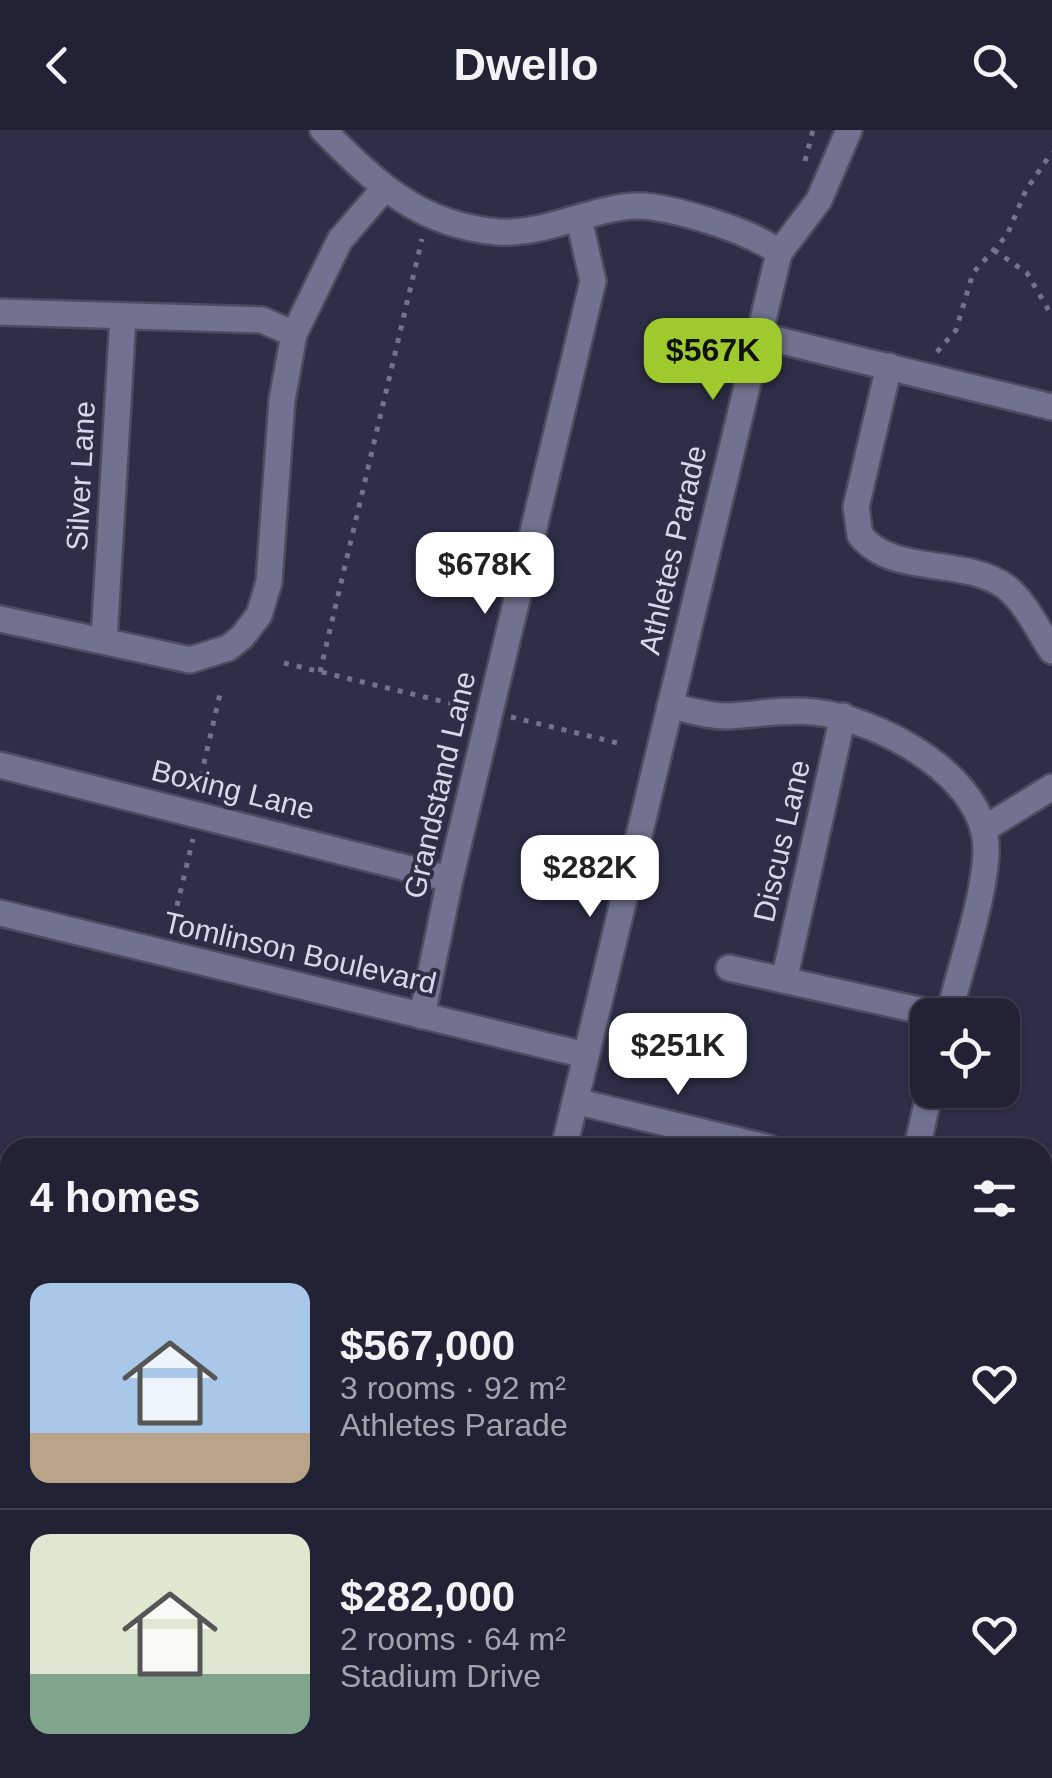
<!DOCTYPE html>
<meta charset="utf-8">
<style>
body{margin:0;font-family:Helvetica,sans-serif;background:#2e2f41;color:#f1f3f6;height:100vh;display:flex;flex-direction:column;font-size:38px;white-space:nowrap}
*{box-sizing:border-box;margin:0}
p{font-size:32px;color:#a2a4ad}
.icon{flex:none;width:55px;height:55px;fill:none;stroke:currentColor;stroke-width:2;stroke-linecap:round;stroke-linejoin:round}
.map{position:relative;flex:1;overflow:hidden}
.panel{position:absolute;left:0px;top:1008px;width:1052px;height:642px;display:flex;flex-direction:column;background:#222235;border-radius:30px 30px 0 0;box-shadow:0 2px 8px #0004,0 0 0 2px #3f3f50}
.panel>*{flex:none}
.fabs{position:absolute;left:910px;top:868px;display:grid;gap:20px}
.fabs a{display:grid;place-items:center;width:110px;height:110px;border-radius:20px;background:#222235;box-shadow:0 2px 8px #0004,0 0 0 2px #3f3f50;font-size:50px}
.price{position:absolute;translate:-50% -85px;padding:0 22px;border-radius:20px;background:#fff;color:#222;font-size:32px;line-height:65px;filter:drop-shadow(0 2px 5px #0008)}
.price::after{content:'';position:absolute;left:50%;top:60px;width:30px;height:22px;margin-left:-15px;background:inherit;clip-path:polygon(0 0,100% 0,50% 100%)}
.price.active{background:#9eca2e;color:#111}
ul{padding:0;list-style:none}
li{display:flex;align-items:center;gap:30px;height:250px;padding:0 30px}
li+li{border-top:2px solid #3f3f50}
li span{display:grid;place-items:center;flex:none;width:280px;height:200px;border-radius:20px;color:#555}
li>.icon{margin-inline-start:auto}
span .icon{width:120px;height:120px;fill:#fffc;stroke-width:1}
li b{font-size:42px}
h2{display:flex;justify-content:space-between;align-items:center;height:120px;padding:0 30px;font-size:42px}
header{display:flex;justify-content:space-between;align-items:center;height:130px;padding:0 30px;background:#222235;font-size:45px;font-weight:800}
.map>svg:first-child{display:block}
.green{fill:#3a4a17}
.lines{fill:none;stroke-linecap:round;stroke-linejoin:round}
.minor-casing{stroke:#4c4c61;stroke-width:30}
.major-casing{stroke:#4c4c61;stroke-width:30}
.path{stroke:#747489;stroke-width:5;stroke-dasharray:5 8;stroke-linecap:butt}
.minor{stroke:#71728f;stroke-width:25}
.major{stroke:#7f9265;stroke-width:25}
.labels{text-anchor:middle;stroke-width:8;stroke-linejoin:round;paint-order:stroke}
.street-label{font-size:30px;fill:#d7d8e8;stroke:#2e2e47}
</style>
<header><svg class="icon" aria-label="back" viewBox="0 0 24 24"><path d="M15 5l-7 7 7 7"/></svg>Dwello<svg class="icon" aria-label="search" viewBox="0 0 24 24"><circle cx="10" cy="10" r="6"/><path d="M15 15l6 6"/></svg></header>
<div class="map">
<svg width="1052" height="1648" viewBox="0 0 1052 1648">
<rect width="100%" height="100%" fill="#2e2e47"/>
<polygon class="green" points="0,1429 10,1451 10,1640 26,1640 25,1648 0,1648"/>
<g class="lines">
<defs>
<g id="minor">
<path d="M323,0C376,53 418,95 498,102C545,105 588,79 634,76C665,74 756,102 779,123"/>
<polyline points="0,182 262,190 294,204"/>
<polyline points="757,205 1052,277"/>
<path d="M889,236L856,377L860,405C893,447 964,426 1006,457C1026,473 1038,500 1052,521"/>
<polyline points="0,489 190,530 228,518 242,507 259,485 269,452 282,270 294,204 340,110 383,60"/>
<polyline points="104,511 123,186"/>
<path d="M670,576C690,580 710,587 730,586C759,584 786,579 814,582C878,589 988,646 986,721C985,767 960,838 949,885"/>
<polyline points="0,635 450,749"/>
<polyline points="984,699 1052,657"/>
<polyline points="0,783 585,925"/>
<polyline points="729,838 941,885"/>
<polyline points="784,850 843,586"/>
<polyline points="422,886 450,749 593,151 579,89"/>
<polyline points="575,971 769,1018"/>
<polyline points="564,1018 779,123 819,70 849,0"/>
<polyline points="917,1018 930,960"/>
<polyline points="1042,1065 1052,1067"/>
<polyline points="0,1182 10,1180"/>
<polyline points="1042,1233 1052,1191"/>
<polyline points="1042,1325 1052,1324"/>
<polyline points="0,1399 10,1415"/>
<polyline points="47,1640 48,1648"/>
</g>
<g id="major">
<polyline points="1042,1533 1052,1531"/>
<polyline points="1042,1633 1052,1631"/>
<polyline points="331,1648 382,1640"/>
<polyline points="954,1648 1004,1640"/>
</g>
</defs>
<use href="#minor" class="minor-casing"/>
<use href="#major" class="major-casing"/>
<g class="path">
<polyline points="805,31 813,0"/>
<polyline points="994,120 1027,143 1052,186"/>
<polyline points="937,222 956,200 973,143 1007,105 1026,60 1052,22"/>
<polyline points="284,533 466,577"/>
<polyline points="320,542 422,109"/>
<polyline points="511,587 622,614"/>
<polyline points="198,659 220,564"/>
<polyline points="171,801 193,709"/>
<polyline points="0,1623 10,1621"/>
</g>
<use href="#minor" class="minor"/>
<use href="#major" class="major"/>
</g>
<g class="labels">
<g class="street-label">
<text transform="translate(81 346) rotate(-87)" y="10">Silver Lane</text>
<text transform="translate(673 420) rotate(-77)" y="10">Athletes Parade</text>
<text transform="translate(440 655) rotate(-77)" y="10">Grandstand Lane</text>
<text transform="translate(233 660) rotate(14)" y="10">Boxing Lane</text>
<text transform="translate(782 711) rotate(-77)" y="10">Discus Lane</text>
<text transform="translate(300 823) rotate(13)" y="10">Tomlinson Boulevard</text>
</g>
</g>
</svg>
<div class="fabs">
<a><svg class="icon" aria-label="locate" viewBox="0 0 24 24"><circle cx="12" cy="12" r="6"/><path d="M12 2v4M12 18v4M2 12h4M18 12h4"/></svg></a>
</div>
<b class="price active" style="left:713px;top:273px">$567K</b>
<b class="price" style="left:485px;top:487px">$678K</b>
<b class="price" style="left:590px;top:790px">$282K</b>
<b class="price" style="left:678px;top:968px">$251K</b>
<section class="panel">
<h2>4 homes<svg class="icon" aria-label="filters" viewBox="0 0 24 24"><path d="M4 7h16M4 17h16"/><circle cx="9" cy="7" r="2"/><circle cx="15" cy="17" r="2"/></svg></h2>
<ul>
<li><span style="background:linear-gradient(#a9c7e8 75%,#b9a48a 0)"><svg class="icon" aria-label="home" viewBox="0 0 24 24"><path d="M3 11l9-7 9 7M6 9v11h12V9"/></svg></span><div><b>$567,000</b><p>3 rooms · 92 m²</p><p>Athletes Parade</p></div><svg class="icon" aria-label="heart" viewBox="0 0 24 24"><path d="M12 20l-8-8c-3-5 5-10 8-4 3-6 11-1 8 4z"/></svg></li>
<li><span style="background:linear-gradient(#dfe7d0 70%,#7fa58c 0)"><svg class="icon" aria-label="home" viewBox="0 0 24 24"><path d="M3 11l9-7 9 7M6 9v11h12V9"/></svg></span><div><b>$282,000</b><p>2 rooms · 64 m²</p><p>Stadium Drive</p></div><svg class="icon" aria-label="heart" viewBox="0 0 24 24"><path d="M12 20l-8-8c-3-5 5-10 8-4 3-6 11-1 8 4z"/></svg></li>
</ul>
</section>
</div>
